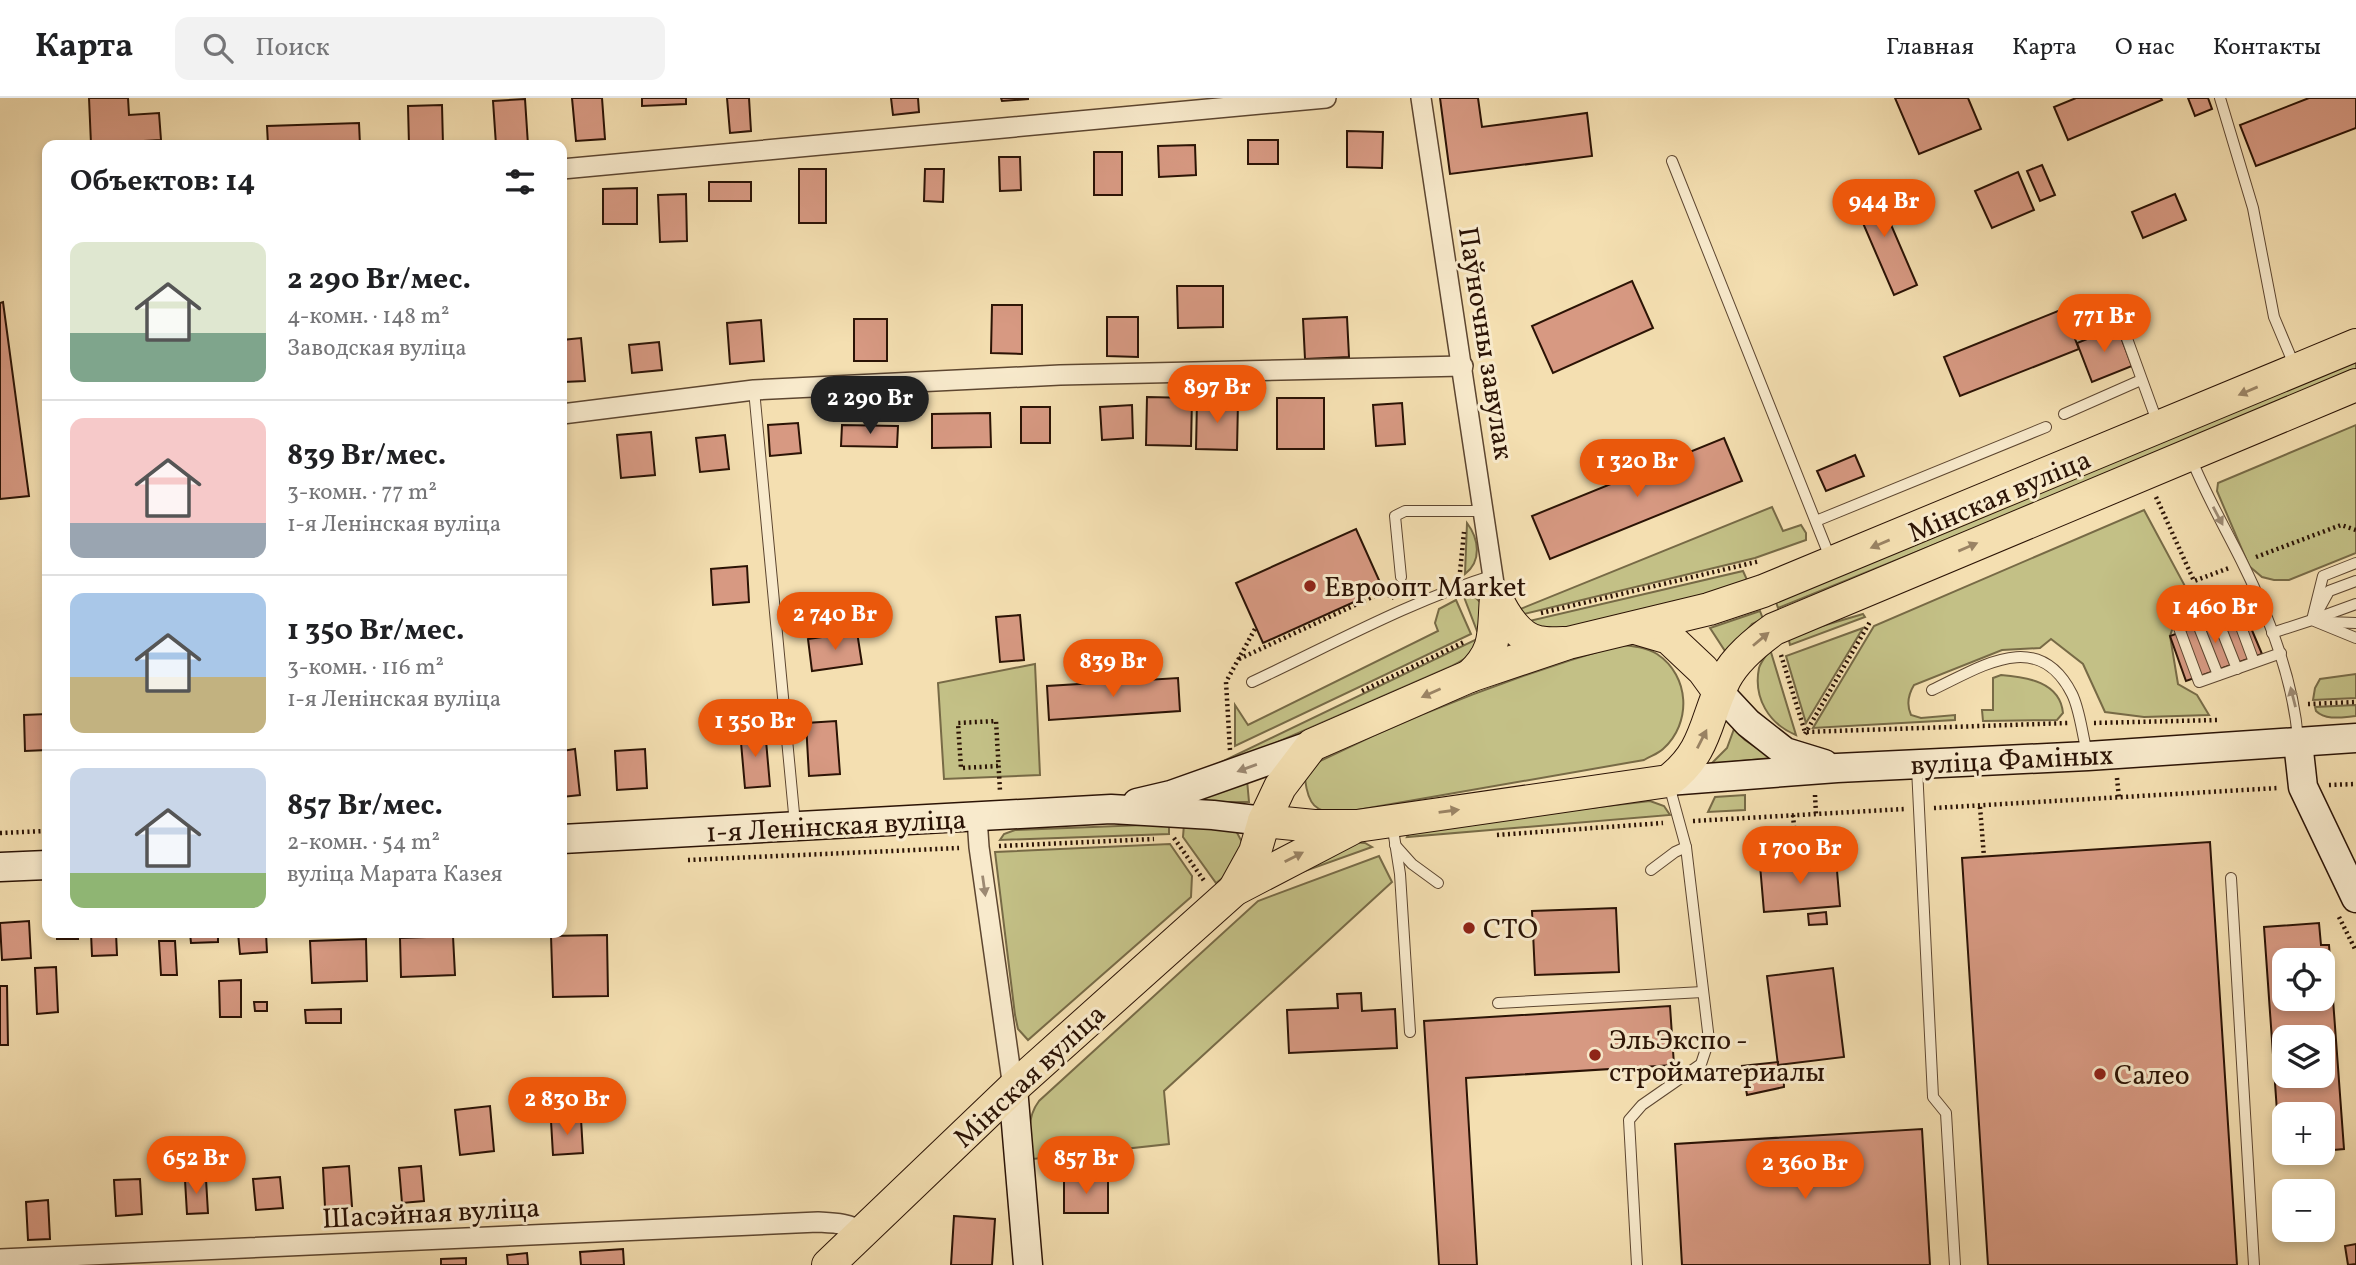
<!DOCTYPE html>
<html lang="ru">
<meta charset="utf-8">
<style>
body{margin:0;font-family:Vollkorn,serif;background:#f2f2f2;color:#202124;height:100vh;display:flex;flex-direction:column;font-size:26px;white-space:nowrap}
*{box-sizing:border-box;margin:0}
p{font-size:23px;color:#757577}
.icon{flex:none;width:38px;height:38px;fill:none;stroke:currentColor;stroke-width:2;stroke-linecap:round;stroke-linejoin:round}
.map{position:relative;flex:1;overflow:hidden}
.sheet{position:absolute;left:42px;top:42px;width:525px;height:798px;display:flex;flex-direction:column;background:#fff;border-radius:14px;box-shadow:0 4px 10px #0003}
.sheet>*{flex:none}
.controls{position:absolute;left:2272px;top:850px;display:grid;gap:14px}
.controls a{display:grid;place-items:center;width:63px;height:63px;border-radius:14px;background:#fff;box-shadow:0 4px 10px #0003;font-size:35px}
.price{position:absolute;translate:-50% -60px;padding:0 16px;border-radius:24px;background:#ea580c;color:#fff;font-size:23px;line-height:46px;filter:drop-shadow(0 2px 4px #0008)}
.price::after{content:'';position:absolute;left:50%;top:42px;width:21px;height:16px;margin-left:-10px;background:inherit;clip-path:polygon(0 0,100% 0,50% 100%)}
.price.selected{background:#222;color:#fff}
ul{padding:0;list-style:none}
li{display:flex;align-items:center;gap:21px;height:175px;padding:0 28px}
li+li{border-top:2px solid #e0e0e0}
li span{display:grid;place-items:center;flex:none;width:196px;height:140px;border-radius:14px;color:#555}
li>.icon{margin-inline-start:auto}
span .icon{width:84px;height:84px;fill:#fffc;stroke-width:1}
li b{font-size:30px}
h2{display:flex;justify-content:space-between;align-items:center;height:84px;padding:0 28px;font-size:30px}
header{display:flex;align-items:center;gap:42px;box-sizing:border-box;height:98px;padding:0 35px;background:#fff;border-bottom:2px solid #e0e0e0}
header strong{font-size:33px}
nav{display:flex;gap:38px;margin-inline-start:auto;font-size:24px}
.search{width:490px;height:63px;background:#f2f2f2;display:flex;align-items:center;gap:18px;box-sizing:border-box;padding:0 24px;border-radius:14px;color:#757577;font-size:26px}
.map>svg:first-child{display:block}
.green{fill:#c3c086;stroke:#776a46;stroke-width:2}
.building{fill:#d79982;stroke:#2b1305;stroke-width:2;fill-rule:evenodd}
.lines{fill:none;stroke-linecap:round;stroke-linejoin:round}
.lane-casing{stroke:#5d4630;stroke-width:12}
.street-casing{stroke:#5d4630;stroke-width:22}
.secondary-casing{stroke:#2b1305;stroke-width:31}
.primary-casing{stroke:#2b1305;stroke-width:34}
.path{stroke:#2b1305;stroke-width:4.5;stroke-dasharray:2 3.5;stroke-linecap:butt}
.lane{stroke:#f8eacc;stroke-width:10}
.street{stroke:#f8eacc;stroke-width:19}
.secondary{stroke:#f8eacc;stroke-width:28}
.primary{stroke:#f4dfb1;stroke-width:32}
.oneway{fill:#9a8364}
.oneway2{fill:#9c8972}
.poi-dot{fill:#8f2418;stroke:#f8eacc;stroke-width:2.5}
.labels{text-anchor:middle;stroke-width:6;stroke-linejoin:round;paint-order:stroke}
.street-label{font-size:28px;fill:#2b1305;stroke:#f8eacc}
.poi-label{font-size:28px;fill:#2b1305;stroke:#f8eacc;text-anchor:start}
</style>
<header>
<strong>Карта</strong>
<div class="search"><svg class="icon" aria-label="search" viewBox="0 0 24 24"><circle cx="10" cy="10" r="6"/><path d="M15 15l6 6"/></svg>Поиск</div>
<nav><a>Главная</a><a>Карта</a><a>О нас</a><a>Контакты</a></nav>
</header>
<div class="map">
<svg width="2356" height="1167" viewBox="0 0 2356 1167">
<rect width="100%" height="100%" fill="#f4dfb1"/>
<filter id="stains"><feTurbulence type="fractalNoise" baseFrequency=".00286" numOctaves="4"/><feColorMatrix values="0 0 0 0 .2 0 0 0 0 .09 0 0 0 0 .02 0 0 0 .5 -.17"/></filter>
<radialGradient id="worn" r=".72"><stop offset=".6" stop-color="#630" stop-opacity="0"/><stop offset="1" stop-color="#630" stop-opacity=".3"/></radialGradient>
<g class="green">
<polygon points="2356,262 2356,272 2074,390 1778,510 1776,504"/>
<polygon points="2356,327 2356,455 2289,482 2274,482 2262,479 2249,468 2217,393 2218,385"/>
<polygon points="1772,409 1783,433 1801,427 1806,435 1806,442 1755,460 1516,518 1513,514"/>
<path d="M2144,412L2186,490L2170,538L2178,586L2197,597L2209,617L2144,619L2105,614L2083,566L2051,541L2040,550L2002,552L1914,587C1908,597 1906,606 1911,617L1921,620L1955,617V622L1813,630L1874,528Z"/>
<path d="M1467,425C1479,441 1482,463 1465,476Z"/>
<polygon points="1743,473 1748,484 1563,537 1521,525"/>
<polygon points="1473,497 1482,506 1483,531 1477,533 1464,499"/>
<polygon points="1456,502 1471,536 1235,648 1235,607 1248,627 1438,533 1435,525 1439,511"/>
<polygon points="1760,513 1763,521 1752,526 1727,556 1710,530"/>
<polygon points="1863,516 1865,519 1790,547 1788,538"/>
<polygon points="1863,530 1806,625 1786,558"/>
<path d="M1479,540C1475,555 1466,561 1452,568L1186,684L1184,682Z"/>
<path d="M1620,547C1633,548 1646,549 1657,556C1690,578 1692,625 1663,651C1658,656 1650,658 1644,662L1340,715C1315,715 1308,706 1305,681L1314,667L1322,662C1418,615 1517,577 1620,547Z"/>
<path d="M1770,551L1796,637C1769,626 1753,600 1759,570C1761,563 1767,557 1770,551Z"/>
<polygon points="1035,566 1040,677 944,681 938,585"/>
<polygon points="2356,576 2356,600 2313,602 2315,590 2320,581"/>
<path d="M2001,577C2027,579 2060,584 2063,615L2057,622L1983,623L1982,612H1993V580Z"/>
<path d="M2356,607V618C2343,619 2326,623 2316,613L2315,609Z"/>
<polygon points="1734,631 1745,642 1772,660 1711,666 1727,650"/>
<polygon points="1247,682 1249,704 1189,704"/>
<polygon points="1745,697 1745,712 1708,714 1715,699"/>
<polygon points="1650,703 1664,708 1670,717 1407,739 1411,732 1428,729"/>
<polygon points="1169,726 1169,736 1000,742 1004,736 1015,732"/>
<polygon points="1184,726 1234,729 1243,746 1237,769 1216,785 1183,739"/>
<polygon points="1348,744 1365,745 1372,749 1263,788"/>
<polygon points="1170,746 1192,778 1191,799 1028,942 1018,931 1015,917 995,754"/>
<path d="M1379,758L1392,784L1164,993L1169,1046L1033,1061C1029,1040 1026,1020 1039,1003L1258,803Z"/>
</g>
<g class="building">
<polygon points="89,0 128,0 129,17 159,15 161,42 91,46"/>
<polygon points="572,0 602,0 605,41 576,43"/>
<polygon points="642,0 686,0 686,6 642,8"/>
<polygon points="727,0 749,0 751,33 730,35"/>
<polygon points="891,0 918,0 919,14 893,17"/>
<polygon points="1001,0 1028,0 1028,1 1002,3"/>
<polygon points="1440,0 1478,0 1482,29 1587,15 1592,58 1450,76"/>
<polygon points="1895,0 1968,0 1981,31 1919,56"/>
<polygon points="2076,0 2161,0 2162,2 2068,42 2054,9"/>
<polygon points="2188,0 2208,0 2212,11 2195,18"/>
<polygon points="2309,0 2356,0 2356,30 2256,68 2240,27"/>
<polygon points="525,1 528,47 496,47 493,3"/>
<polygon points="442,7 443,47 409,47 408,8"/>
<polygon points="359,25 360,47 268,47 267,28"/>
<polygon points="1347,33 1383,34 1382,70 1347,69"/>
<rect x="1248" y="42" width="30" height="24"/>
<polygon points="1195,47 1196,77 1159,79 1158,48"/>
<rect x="1094" y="54" width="28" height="43"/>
<polygon points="999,59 1020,59 1021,92 1000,93"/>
<polygon points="2042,67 2055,97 2040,103 2027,73"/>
<rect x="799" y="71" width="27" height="54"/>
<polygon points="925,71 944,71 943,104 924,103"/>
<polygon points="2018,74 2034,112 1992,130 1975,93"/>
<rect x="709" y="84" width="42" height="19"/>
<polygon points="1873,85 1917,187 1894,197 1850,95"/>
<polygon points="637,90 637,126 603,126 603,91"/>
<polygon points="686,96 687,143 660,144 658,97"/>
<polygon points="2175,96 2186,122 2143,140 2132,114"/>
<polygon points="1632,183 1653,230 1553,275 1532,228"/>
<polygon points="1177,188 1223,188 1223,229 1178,230"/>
<polygon points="3,204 29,398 0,401 0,205"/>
<polygon points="992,207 1022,207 1022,256 991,255"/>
<polygon points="2063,211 2079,251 1960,298 1944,259"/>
<polygon points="1107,219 1138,219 1138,259 1107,258"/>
<polygon points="1347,219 1349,259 1305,261 1303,221"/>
<rect x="854" y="221" width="33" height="42"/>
<polygon points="761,222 764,263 730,266 727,225"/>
<polygon points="2117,229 2132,268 2092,284 2077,245"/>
<polygon points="581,240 585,283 564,284 562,242"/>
<polygon points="659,244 662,272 632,275 629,247"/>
<polygon points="1147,299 1192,300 1191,348 1146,347"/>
<rect x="1277" y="300" width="47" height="51"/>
<polygon points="1197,302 1238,303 1237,352 1196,351"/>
<polygon points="1402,305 1405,346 1376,348 1373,307"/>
<polygon points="1132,307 1133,340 1102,342 1100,309"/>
<rect x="1021" y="309" width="29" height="36"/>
<polygon points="990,315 991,349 932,350 932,316"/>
<polygon points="798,325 801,355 770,358 768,327"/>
<polygon points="842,327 898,328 897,349 841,348"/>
<polygon points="651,334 655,377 621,380 617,337"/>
<polygon points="725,337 729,371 700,374 696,340"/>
<polygon points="1724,340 1742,383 1550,461 1532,418"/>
<polygon points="1855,357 1864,378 1826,393 1817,373"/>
<polygon points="1356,431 1383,491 1263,545 1236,485"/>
<polygon points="747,468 749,504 713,507 711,471"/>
<polygon points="2243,511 2262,556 2186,583 2170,538"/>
<polygon points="1020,517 1024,562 1000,564 996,519"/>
<polygon points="857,534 862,566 812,573 808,541"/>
<polygon points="1178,580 1180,613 1049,622 1047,588"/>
<polygon points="47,616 47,652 25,653 24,617"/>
<polygon points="836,623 840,676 809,678 806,625"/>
<polygon points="765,631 770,688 745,690 740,633"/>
<polygon points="575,651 580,697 562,699 562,653"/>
<polygon points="645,651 647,690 617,692 615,653"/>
<polygon points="2210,744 2237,1167 1988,1167 1962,760"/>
<polygon points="1836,761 1840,808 1764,814 1760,767"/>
<polygon points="1616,810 1619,874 1535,877 1532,813"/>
<polygon points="1826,814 1827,826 1809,827 1808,816"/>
<polygon points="29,823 31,860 2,862 0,825"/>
<path d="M2319,825L2321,847H2329L2344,1051L2322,1053V1017H2284V1055L2280,1056L2264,829ZM2284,863H2322V901H2284ZM2284,940H2322V978H2284Z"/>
<rect x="57" y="835" width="21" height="6"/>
<polygon points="91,835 116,835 117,857 92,858"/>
<polygon points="190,835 218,835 218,844 191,845"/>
<polygon points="238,835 266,835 267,854 240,856"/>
<polygon points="607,837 608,898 553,899 551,838"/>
<polygon points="453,838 455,877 401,879 400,840"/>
<polygon points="366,841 367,883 312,885 310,843"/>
<polygon points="159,843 175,843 177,877 161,877"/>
<polygon points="56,869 58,914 37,916 35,870"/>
<polygon points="1833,870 1844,959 1778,967 1767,878"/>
<polygon points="241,882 241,919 220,919 219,883"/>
<polygon points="0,888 7,888 8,947 0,947"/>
<polygon points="1361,895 1362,913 1395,911 1397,950 1289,955 1287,912 1338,910 1337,896"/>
<polygon points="254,904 267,904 267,913 255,913"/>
<polygon points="1670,908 1674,967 1466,980 1477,1167 1439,1167 1424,923"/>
<polygon points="341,911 341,925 306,925 305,912"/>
<polygon points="1778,964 1778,967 1783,967 1784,989 1747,997 1742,968"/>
<polygon points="490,1008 494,1053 460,1057 455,1012"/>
<polygon points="581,1021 583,1055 553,1057 551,1023"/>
<polygon points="1922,1031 1930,1167 1682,1167 1675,1046"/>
<polygon points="349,1068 352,1108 325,1109 323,1070"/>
<polygon points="421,1068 424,1103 402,1105 399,1070"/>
<polygon points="280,1079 283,1110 256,1112 253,1081"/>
<rect x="1064" y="1080" width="44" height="35"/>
<polygon points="140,1081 142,1116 116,1118 114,1082"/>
<polygon points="206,1081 208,1115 187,1116 185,1082"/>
<polygon points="48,1102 50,1141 28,1142 26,1104"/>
<polygon points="954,1118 995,1121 992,1167 951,1167"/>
<polygon points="2356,1146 2356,1166 2348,1167 2345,1148"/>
<polygon points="623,1151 624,1167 581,1167 580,1154"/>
<polygon points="527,1155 528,1167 508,1167 507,1157"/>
<polygon points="466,1160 466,1167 441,1167 441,1161"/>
</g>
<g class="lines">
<defs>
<g id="lane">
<polyline points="2220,0 2253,110 2274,219 2295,269"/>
<polyline points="1672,63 1831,462"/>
<polyline points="2072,220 2113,202 2158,326"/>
<polyline points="754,292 795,726"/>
<polyline points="2064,316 2141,282"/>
<path d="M2191,360C2205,395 2224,428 2241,462C2269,518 2293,579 2298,641"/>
<polyline points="1816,423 2046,329"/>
<polyline points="1401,479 1395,418 1405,413 1484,413"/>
<polyline points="2258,500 2179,530 2199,584 2281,555"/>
<polyline points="2234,510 2254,564"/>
<polyline points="2318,513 2329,493 2356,483"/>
<polyline points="2216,518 2237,571"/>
<polyline points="2312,522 2323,478 2356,465"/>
<polyline points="2312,522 2356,506"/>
<polyline points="2197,524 2218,577"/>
<polyline points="2327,524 2356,525"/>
<polyline points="2272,535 2312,522 2356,540"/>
<path d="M1252,584C1331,547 1410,503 1494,477"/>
<path d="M1932,592C1981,569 2038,529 2072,596C2080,612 2082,636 2087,654"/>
<polyline points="1917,670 1933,999 1946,1015 1955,1167"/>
<polyline points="1392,725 1400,776 1410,934"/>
<polyline points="1395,747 1412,766 1438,785"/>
<polyline points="1651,772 1675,754 1686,749"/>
<polyline points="2231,780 2254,1167"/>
<polyline points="1498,905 1703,894"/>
<polyline points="1637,1167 1629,1022 1642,1007 1701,966 1709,942 1686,749 1669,687"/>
</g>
<g id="street">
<polyline points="1421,0 1496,499"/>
<polyline points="562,71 1326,0"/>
<polyline points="562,316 754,292 1060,277 1463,268"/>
<polyline points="977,720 979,749 1013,990"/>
<path d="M0,1161L818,1124C834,1125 848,1125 863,1134"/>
</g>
<g id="secondary">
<polyline points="1719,594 1748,625 1785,654 1824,666"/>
<polyline points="2298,644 2303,689 2356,800"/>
<polyline points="1668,683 1837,670 2088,658 2356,640"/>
<polyline points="1137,705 1171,697 1312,647"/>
<polyline points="562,741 1111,711 1213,717 1264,723"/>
<polyline points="0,769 47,767"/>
<polyline points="1013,990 1028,1167"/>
</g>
<g id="primary">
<path d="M1496,499C1504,517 1519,541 1539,544C1547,546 1555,545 1563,545"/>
<polyline points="1635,530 1669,540 1703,572 1719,594"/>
<path d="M1470,578C1498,552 1493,535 1496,499"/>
<path d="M1264,723L1314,728H1357L1668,683C1708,653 1705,620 1725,581C1736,560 1756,544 1774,531L2356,287"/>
<polyline points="1234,792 1255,754 1264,723 1280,689 1312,647 1470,578 1568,545 1709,511 1763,493 2356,247"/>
<polyline points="828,1167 1013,990 1234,792 1351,731"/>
</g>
</defs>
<use href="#lane" class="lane-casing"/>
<use href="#street" class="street-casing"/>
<use href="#secondary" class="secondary-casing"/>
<use href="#primary" class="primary-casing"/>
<g class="path">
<polyline points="2156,399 2194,483 2229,470"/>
<polyline points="2256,459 2341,427 2356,432"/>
<polyline points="1460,474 1464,434"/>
<polyline points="1541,515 1760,463"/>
<polyline points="1781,557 1805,634 2068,625"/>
<polyline points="1239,561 1383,494 1394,500"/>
<polyline points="1362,593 1464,544"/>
<polyline points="2308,606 2356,604"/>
<polyline points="2094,625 2218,622"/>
<polyline points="1805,636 1871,522"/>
<polyline points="1230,652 1226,584 1256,529"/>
<polyline points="998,668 961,670 958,625 996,623 1000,693"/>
<polyline points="2117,680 2119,700"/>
<polyline points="2329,687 2356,686"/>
<polyline points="1815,697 1816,716"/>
<polyline points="1980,709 1984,759"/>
<polyline points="1934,710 2278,690"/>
<polyline points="1793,717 1797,764"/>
<polyline points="1693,723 1904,711"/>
<polyline points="0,735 47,733"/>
<polyline points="1497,737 1663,725"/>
<polyline points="1174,740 1205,784"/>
<polyline points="999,748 1154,741"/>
<polyline points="688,762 959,750"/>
<polyline points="2339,819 2356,853"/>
</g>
<use href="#lane" class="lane"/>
<use href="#street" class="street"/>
<use href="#secondary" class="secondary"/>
<use href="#primary" class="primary"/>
</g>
<defs><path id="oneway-solid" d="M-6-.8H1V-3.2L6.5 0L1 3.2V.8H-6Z" transform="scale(1.75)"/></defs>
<g class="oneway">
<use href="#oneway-solid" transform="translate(2248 293) rotate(157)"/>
<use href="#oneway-solid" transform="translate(1880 446) rotate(157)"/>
<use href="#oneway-solid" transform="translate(1968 449) rotate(-23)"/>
<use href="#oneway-solid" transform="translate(1761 541) rotate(-40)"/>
<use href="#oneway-solid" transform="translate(1431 595) rotate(156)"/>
<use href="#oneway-solid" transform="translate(1702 641) rotate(-63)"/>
<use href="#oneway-solid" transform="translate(1449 713) rotate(-8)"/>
<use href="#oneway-solid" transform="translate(1294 759) rotate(-27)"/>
</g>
<g class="oneway2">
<use href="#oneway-solid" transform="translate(2218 418) rotate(62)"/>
<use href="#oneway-solid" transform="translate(2293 599) rotate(-104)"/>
<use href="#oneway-solid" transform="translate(1247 670) rotate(160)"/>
<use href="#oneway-solid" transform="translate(984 788) rotate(82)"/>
</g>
<g class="poi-dot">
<circle cx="1310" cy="488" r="7"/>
<circle cx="1469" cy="830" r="7"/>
<circle cx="1595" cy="957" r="7"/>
<circle cx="2100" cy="976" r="7"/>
</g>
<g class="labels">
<g class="street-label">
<text transform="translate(1487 245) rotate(81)" y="10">Паўночны завулак</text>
<text transform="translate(1999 397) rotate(-23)" y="10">Мінская вуліца</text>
<text transform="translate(2012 661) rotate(-3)" y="10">вуліца Фаміных</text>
<text transform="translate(836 727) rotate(-3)" y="10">1-я Ленінская вуліца</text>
<text transform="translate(1029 977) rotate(-43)" y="10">Мінская вуліца</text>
<text transform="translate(431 1114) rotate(-3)" y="10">Шасэйная вуліца</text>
</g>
<g class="poi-label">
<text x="1324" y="498">Евроопт Market</text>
<text x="1483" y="840">СТО</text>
<text x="1609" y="951">ЭльЭкспо -<tspan x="1609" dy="32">стройматериалы</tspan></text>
<text x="2114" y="986">Салео</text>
</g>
</g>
<rect width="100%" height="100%" filter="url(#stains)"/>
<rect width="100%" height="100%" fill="url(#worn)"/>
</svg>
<div class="controls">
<a><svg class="icon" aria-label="locate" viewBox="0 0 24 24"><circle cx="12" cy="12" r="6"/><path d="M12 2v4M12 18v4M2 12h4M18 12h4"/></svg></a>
<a><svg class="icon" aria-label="layers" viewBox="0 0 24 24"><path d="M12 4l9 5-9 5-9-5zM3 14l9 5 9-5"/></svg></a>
<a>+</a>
<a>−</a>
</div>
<b class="price" style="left:1884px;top:141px">944 Br</b>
<b class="price" style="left:2104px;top:256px">771 Br</b>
<b class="price" style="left:1217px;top:327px">897 Br</b>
<b class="price selected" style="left:870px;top:338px">2 290 Br</b>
<b class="price" style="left:1637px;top:401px">1 320 Br</b>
<b class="price" style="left:2215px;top:547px">1 460 Br</b>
<b class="price" style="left:835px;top:554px">2 740 Br</b>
<b class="price" style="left:1113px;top:601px">839 Br</b>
<b class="price" style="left:755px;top:661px">1 350 Br</b>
<b class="price" style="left:1800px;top:788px">1 700 Br</b>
<b class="price" style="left:567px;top:1039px">2 830 Br</b>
<b class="price" style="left:196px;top:1098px">652 Br</b>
<b class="price" style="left:1086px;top:1098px">857 Br</b>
<b class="price" style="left:1805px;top:1103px">2 360 Br</b>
<section class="sheet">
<h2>Объектов: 14<svg class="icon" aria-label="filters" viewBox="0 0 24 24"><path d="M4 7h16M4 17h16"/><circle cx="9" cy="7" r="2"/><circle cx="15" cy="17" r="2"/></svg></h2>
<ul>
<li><span style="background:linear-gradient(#dfe7d0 65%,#7fa58c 0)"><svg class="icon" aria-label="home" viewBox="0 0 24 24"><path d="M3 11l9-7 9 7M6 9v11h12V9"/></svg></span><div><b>2 290 Br/мес.</b><p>4-комн. · 148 m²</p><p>Заводская вуліца</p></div></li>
<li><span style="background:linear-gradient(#f6c9c9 75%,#9aa5b1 0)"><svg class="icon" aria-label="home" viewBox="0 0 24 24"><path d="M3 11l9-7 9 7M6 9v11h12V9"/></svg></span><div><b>839 Br/мес.</b><p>3-комн. · 77 m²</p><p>1-я Ленінская вуліца</p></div></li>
<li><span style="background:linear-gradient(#a9c7e8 60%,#c2b280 0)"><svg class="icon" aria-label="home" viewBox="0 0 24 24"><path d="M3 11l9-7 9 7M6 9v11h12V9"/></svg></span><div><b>1 350 Br/мес.</b><p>3-комн. · 116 m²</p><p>1-я Ленінская вуліца</p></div></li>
<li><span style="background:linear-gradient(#c9d6e8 75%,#8fb573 0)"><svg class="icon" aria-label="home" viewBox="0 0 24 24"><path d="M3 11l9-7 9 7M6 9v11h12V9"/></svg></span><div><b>857 Br/мес.</b><p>2-комн. · 54 m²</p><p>вуліца Марата Казея</p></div></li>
</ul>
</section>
</div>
